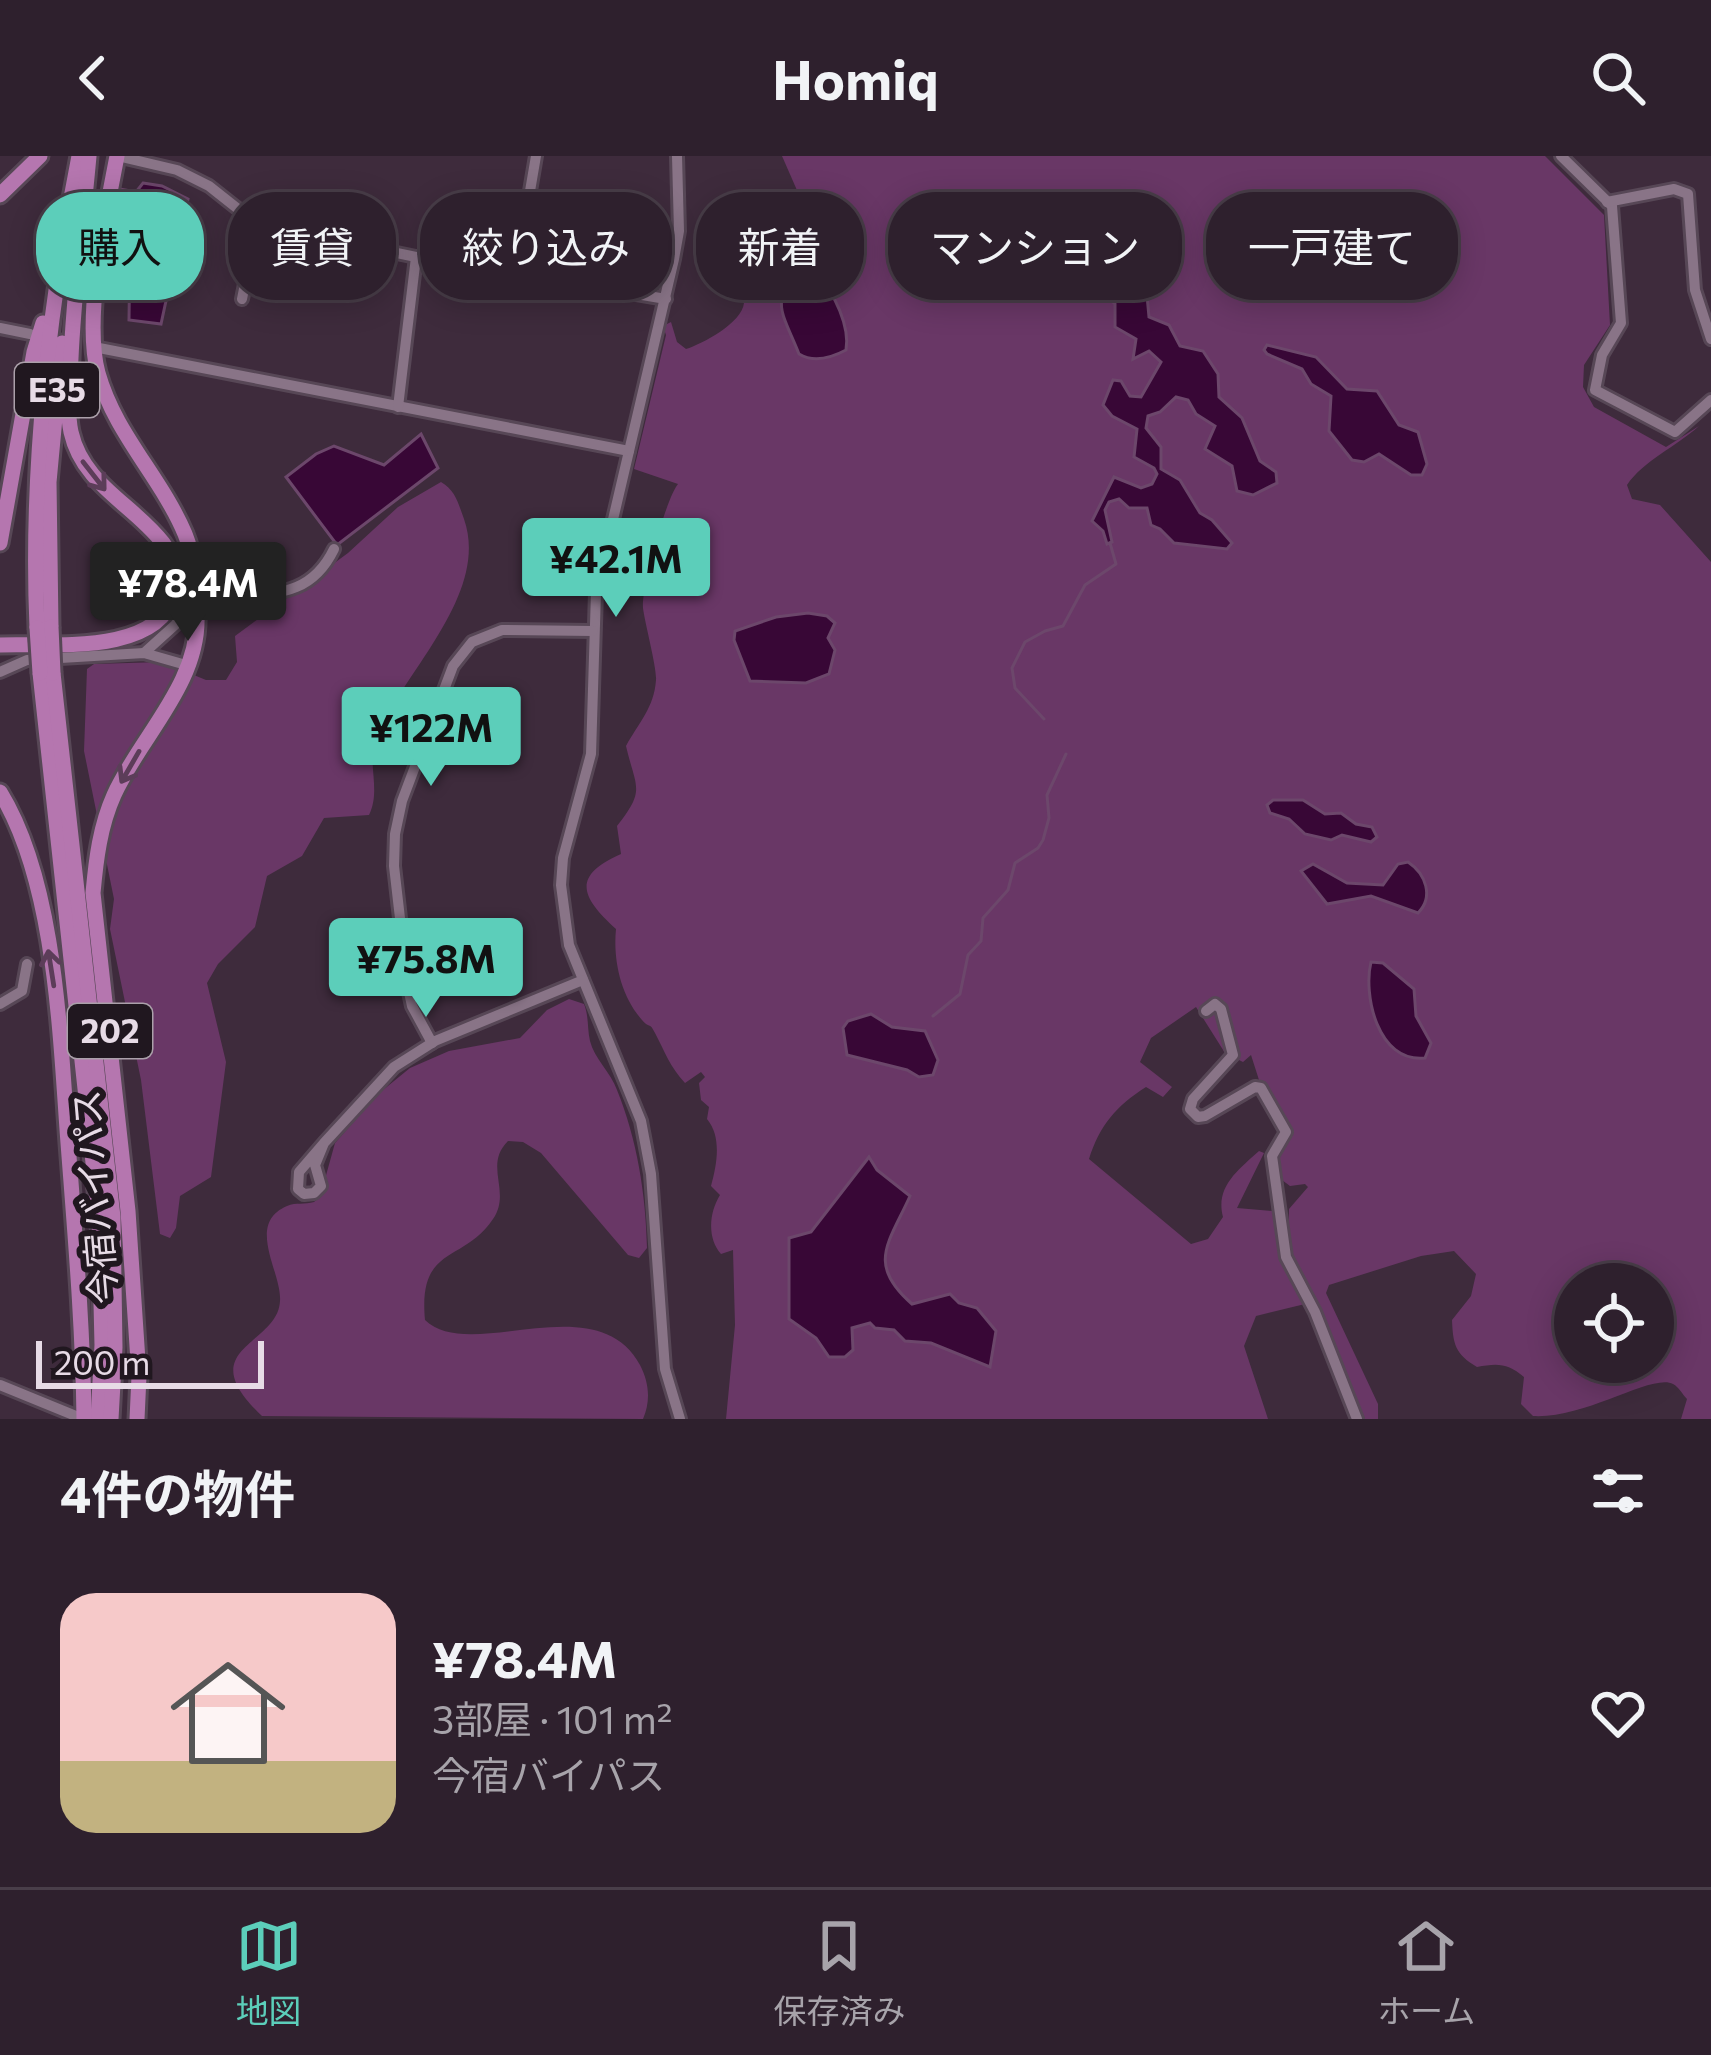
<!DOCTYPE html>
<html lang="ja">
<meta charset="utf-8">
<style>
body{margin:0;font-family:Commissioner,"Noto Sans JP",sans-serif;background:#362835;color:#f1f3f6;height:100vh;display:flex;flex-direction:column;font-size:45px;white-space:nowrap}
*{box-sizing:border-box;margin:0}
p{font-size:39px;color:#a7a3aa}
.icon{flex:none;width:66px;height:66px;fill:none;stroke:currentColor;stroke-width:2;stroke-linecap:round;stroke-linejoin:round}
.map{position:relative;height:1263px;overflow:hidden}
.sheet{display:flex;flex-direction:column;background:#2e202d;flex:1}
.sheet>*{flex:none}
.top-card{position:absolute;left:36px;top:36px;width:1641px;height:108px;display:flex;gap:24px}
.controls{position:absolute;left:1554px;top:1107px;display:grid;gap:24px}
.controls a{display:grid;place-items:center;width:120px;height:120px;border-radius:50%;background:#2e202d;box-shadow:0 6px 30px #0003,0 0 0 3px #493e49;font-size:60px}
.scale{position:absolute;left:36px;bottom:30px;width:228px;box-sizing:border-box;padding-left:12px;border:6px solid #e7dbe6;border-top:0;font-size:33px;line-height:42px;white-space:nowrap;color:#e7dbe6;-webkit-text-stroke:9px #20171f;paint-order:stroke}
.price{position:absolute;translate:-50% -102px;padding:0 27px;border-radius:12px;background:#5cceba;color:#111;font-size:39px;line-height:78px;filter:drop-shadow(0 3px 6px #0008)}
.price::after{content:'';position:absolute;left:50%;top:72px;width:36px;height:27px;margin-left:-18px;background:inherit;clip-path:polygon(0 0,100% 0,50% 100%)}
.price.selected{background:#222;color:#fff}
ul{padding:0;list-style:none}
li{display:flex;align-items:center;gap:36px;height:300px;padding:0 60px}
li+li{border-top:3px solid #493e49}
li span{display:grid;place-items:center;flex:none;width:336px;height:240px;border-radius:36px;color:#555}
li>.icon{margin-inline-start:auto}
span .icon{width:144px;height:144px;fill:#fffc;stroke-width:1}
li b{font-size:51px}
h2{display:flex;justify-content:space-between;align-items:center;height:144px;padding:0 60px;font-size:51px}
.chip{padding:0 42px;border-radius:48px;background:#2e202d;box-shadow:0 6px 30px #0003,0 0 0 3px #493e49;font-size:42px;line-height:108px}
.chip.selected{background:#5cceba;color:#111}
header{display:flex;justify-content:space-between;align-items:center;height:156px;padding:0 60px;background:#2e202d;font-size:54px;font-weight:700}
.dock{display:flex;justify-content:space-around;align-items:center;height:168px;border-top:3px solid #493e49;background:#2e202d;font-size:33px;color:#a7a3aa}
.dock a{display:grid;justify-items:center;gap:6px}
.dock .selected{color:#5cceba}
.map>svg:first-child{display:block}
.green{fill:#693766;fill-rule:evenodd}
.water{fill:#380736;stroke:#6c476b;stroke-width:3}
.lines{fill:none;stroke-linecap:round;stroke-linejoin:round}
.stream{stroke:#6c476b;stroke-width:3}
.minor-casing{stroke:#574756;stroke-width:16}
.highway-casing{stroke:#574756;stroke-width:21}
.minor{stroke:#897487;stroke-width:10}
.highway{stroke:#b576af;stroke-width:15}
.highway-bridge-casing{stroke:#574756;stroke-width:21;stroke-linecap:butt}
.highway-bridge{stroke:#b576af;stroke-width:15}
.oneway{stroke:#5c3d59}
.labels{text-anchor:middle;stroke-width:12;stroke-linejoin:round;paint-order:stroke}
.shield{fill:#20171f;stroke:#aba0aa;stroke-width:3}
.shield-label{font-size:33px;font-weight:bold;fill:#e7dbe6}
.street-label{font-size:36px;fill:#e7dbe6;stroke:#20171f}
</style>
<header><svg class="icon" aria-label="back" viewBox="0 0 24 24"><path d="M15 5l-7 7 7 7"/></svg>Homiq<svg class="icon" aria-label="search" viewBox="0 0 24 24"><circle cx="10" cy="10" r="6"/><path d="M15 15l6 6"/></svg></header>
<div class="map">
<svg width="1711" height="1263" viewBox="0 0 1711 1263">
<rect width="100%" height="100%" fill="#3e2b3c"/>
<g class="green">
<path d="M782,0H1545L1604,59L1610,169L1584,209L1583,231L1594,251L1666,291L1699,270C1677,290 1643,305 1627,329L1632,343L1660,349L1711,406V1263H1681L1687,1243C1682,1238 1679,1231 1673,1228C1652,1217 1586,1263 1533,1260L1521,1248L1524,1221C1508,1207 1497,1207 1477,1211C1455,1198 1453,1188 1452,1164L1471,1140L1476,1118L1454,1095L1421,1100L1329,1129L1326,1137L1378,1248V1263H1365L1288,1091L1289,1053L1308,1031L1305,1028L1290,1030L1278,1021L1275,1000L1287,980L1267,949L1251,899L1243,906L1225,897L1196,851L1151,882L1140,906L1172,931L1163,941L1146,931C1116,950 1100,969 1089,1003L1191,1088L1208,1083L1223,1061C1215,1031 1238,1014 1259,995L1264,997L1237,1052L1273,1055L1280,1104L1305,1148L1256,1160L1244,1190L1268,1263H726L735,1169L733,1094L721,1098C707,1082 709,1057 720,1039L711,1030C717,1008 722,981 707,963L709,951L701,944L699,927L705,921L701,916L685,927C670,911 665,896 655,877C649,865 651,874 642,864C620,839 613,803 616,773C581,741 571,720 621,698L617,670C646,633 636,633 626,590C639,566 654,552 656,524C657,512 645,468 643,452C641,434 666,342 678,328L634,313L666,179L663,170L671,166L677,186L686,193C702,188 742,167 744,147C746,133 740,114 741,100C742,87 748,78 749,64C765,57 783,61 801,55L803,48ZM1575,1128H1653V1206H1575Z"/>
<path d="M441,326C456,335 458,347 464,363C490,437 405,515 377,579C365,603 382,633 369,659L324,662L302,700L267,720L255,771L218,808L207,827L226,906L211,1021L180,1040L176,1072L170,1082L160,1078L141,924L110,773L114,743L84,595L87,513L94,508L162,506L206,524H226L237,506L235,480L348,397L398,351Z"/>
<path d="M569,843L584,848C589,860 587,872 590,885C594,902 611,917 617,934C637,983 646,1039 647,1092L639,1102L628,1099L541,997L523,986L508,985C483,1010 512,1035 493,1063C463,1108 418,1088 425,1164C470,1208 596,1128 640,1209C649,1226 651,1245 643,1263L262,1260C189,1191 278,1190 280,1145C282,1116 245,1068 287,1050C296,1046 305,1049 314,1046L320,1041L335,987L378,938L410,912L449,895L520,882L547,854Z"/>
</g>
<g class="water">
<polygon points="143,27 162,30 188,43 161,168 129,164 130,92 111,88 120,33 136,36"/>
<polygon points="1105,65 1122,101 1145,118 1149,161 1169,169 1180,190 1203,195 1218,218 1219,241 1242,262 1260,305 1276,316 1277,327 1253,339 1237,335 1232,310 1205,293 1215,270 1196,258 1188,244 1176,241 1160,256 1148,260 1146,272 1161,291 1161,313 1180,324 1200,357 1212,364 1232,387 1227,393 1174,387 1160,373 1151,369 1147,352 1129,352 1119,343 1109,346 1105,354 1112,386 1107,388 1103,375 1092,365 1114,321 1141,332 1152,328 1157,318 1154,312 1134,301 1137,273 1112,260 1103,249 1113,224 1121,225 1130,240 1141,241 1161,206 1149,195 1133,203 1136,183 1115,171 1115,148 1095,129 1098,96 1086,74"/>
<path d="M817,122C835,135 850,172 846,194C831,202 814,207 799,198C783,157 762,134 817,122Z"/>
<polygon points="1267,189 1316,201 1347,233 1377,235 1399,269 1418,276 1427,308 1422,319 1411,319 1379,298 1364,306 1352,304 1329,275 1331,240 1311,228 1302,213 1267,198 1264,194"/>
<polygon points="421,278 438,312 337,389 286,321 316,298 334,290 384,309"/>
<polygon points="808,457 827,460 835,467 828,482 835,494 829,518 806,527 750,525 734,484 735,475 776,461"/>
<polygon points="1273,644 1303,644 1325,658 1341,657 1356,668 1372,671 1377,681 1371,686 1342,679 1331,684 1305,678 1289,663 1270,657 1267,649"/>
<path d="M1408,706C1426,718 1434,741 1418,757L1371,740L1327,748L1301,715L1313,708L1347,727L1383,729L1398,708Z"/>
<path d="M1371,806L1383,807L1414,833L1416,860L1431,887L1425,902C1377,907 1363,838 1371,806Z"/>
<polygon points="871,858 892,871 925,875 938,904 933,919 919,921 907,914 847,899 843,872 848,865"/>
<path d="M869,1001L877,1014L910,1040C889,1087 866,1108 912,1148L950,1138L959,1147L977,1152L996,1175L990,1211L931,1187L905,1185L894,1174L875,1172L870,1167L852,1172L853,1194L845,1201H829L816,1182L789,1163V1082L811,1076Z"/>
</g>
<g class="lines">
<g class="stream">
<polyline points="1044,563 1015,532 1012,512 1025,486 1045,475 1063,470 1085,429 1116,408 1110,387"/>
<polyline points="933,860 960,838 968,799 981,785 983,762 1008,734 1015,707 1038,692 1043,684 1049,662 1047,639 1066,598"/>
</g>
<defs>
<g id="minor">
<polyline points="117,0 177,14 209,30 257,68 416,101 666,143"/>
<polyline points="677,0 679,75 674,103 596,436 591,598 563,702 561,729 569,789 641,965 651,1018 665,1213 680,1263"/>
<polyline points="1561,0 1612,50 1621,167 1602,199 1595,234 1675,276 1711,244"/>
<polyline points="1607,46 1674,33 1688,38 1695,134 1711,183"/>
<polyline points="516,117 536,0"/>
<polyline points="242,143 257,68"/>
<polyline points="0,172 30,178"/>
<polyline points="94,191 629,295"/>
<polyline points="398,251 416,101"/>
<path d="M213,444C260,434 307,449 334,393"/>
<polyline points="144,497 175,469 189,450"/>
<polyline points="0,516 27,504 144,497 186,509"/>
<polyline points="0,848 22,835 27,808"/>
<polyline points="1206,855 1215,848 1221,853 1233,899 1193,943 1190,953 1198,961 1205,960 1255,931 1261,932 1286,976 1272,1000 1286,1101 1315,1156 1357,1263"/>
<polyline points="432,887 412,850 408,832 394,710 395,678 402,645 453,510 472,486 502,474 593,475"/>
<polyline points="324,987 299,1016 298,1033 304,1038 314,1037 321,1030 315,1009 324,987 394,911 435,885 583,824"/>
<polyline points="0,1229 83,1263"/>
</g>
<g id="highway">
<path d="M117,0C106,58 83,162 98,217C115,278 161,321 185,378C195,402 196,433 197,459C200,527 140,581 114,639C100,670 96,704 93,737L128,1055L139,1220L137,1263"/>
<polyline points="0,39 40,0"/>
<polyline points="0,387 34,196 43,167"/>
<polyline points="51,471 49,326 62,187"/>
<path d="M37,472C30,313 48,156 79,0"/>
<path d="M0,489C51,487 155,500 174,440C179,423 174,401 163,387C133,348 83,329 71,276C66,252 70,225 71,202C74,134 83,67 89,0"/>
<polyline points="40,517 99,1062 102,1189 98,1263"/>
<polyline points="53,517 113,1061 115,1191 111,1263"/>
<path d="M0,636C56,727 60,881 68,987C75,1079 83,1171 84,1263"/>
</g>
</defs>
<use href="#minor" class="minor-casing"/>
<use href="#highway" class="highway-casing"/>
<use href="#minor" class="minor"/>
<use href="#highway" class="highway"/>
<defs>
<g id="highway-bridge">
<polyline points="51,471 53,517"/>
<polyline points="37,472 40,517"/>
</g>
</defs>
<use href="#highway-bridge" class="highway-bridge-casing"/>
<use href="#highway-bridge" class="highway-bridge"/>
</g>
<defs><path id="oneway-shaft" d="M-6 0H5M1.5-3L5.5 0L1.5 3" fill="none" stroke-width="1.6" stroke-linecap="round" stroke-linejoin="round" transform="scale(3)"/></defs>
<g class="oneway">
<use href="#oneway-shaft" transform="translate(94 320) rotate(52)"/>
<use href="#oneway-shaft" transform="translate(130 611) rotate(120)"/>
<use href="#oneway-shaft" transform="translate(51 812) rotate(-99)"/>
</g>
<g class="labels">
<g class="shield">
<rect x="15" y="207" width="84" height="54" rx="9"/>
<rect x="68" y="848" width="84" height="54" rx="9"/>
</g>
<g class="shield-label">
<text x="57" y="246">E35</text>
<text x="110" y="887">202</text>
</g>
<g class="street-label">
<text transform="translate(95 1041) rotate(-95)" y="13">今宿バイパス</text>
</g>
</g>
</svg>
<div class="controls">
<a><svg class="icon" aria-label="locate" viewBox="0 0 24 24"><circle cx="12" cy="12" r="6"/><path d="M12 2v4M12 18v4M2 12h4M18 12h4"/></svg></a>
</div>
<div class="scale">200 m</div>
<b class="price" style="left:616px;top:464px">¥42.1M</b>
<b class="price selected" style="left:188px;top:488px">¥78.4M</b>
<b class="price" style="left:431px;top:633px">¥122M</b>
<b class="price" style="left:426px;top:864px">¥75.8M</b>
<div class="top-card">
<a class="chip selected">購入</a>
<a class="chip">賃貸</a>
<a class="chip">絞り込み</a>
<a class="chip">新着</a>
<a class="chip">マンション</a>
<a class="chip">一戸建て</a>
</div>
</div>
<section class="sheet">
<h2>4件の物件<svg class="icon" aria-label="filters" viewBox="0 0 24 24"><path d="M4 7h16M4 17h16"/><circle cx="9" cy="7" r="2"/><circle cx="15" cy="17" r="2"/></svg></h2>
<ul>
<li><span style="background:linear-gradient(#f6c9c9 70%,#c2b280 0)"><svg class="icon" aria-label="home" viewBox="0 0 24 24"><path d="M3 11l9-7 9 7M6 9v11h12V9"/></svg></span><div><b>¥78.4M</b><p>3部屋 · 101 m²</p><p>今宿バイパス</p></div><svg class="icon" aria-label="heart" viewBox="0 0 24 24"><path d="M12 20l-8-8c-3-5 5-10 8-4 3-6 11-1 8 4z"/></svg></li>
</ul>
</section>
<nav class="dock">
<a class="selected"><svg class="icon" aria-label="map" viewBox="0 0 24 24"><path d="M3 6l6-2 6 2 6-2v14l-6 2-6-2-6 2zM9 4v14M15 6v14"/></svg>地図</a>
<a><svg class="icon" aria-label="saved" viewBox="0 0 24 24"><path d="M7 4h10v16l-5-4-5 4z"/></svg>保存済み</a>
<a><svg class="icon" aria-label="home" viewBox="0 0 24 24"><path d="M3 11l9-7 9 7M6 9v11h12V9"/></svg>ホーム</a>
</nav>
